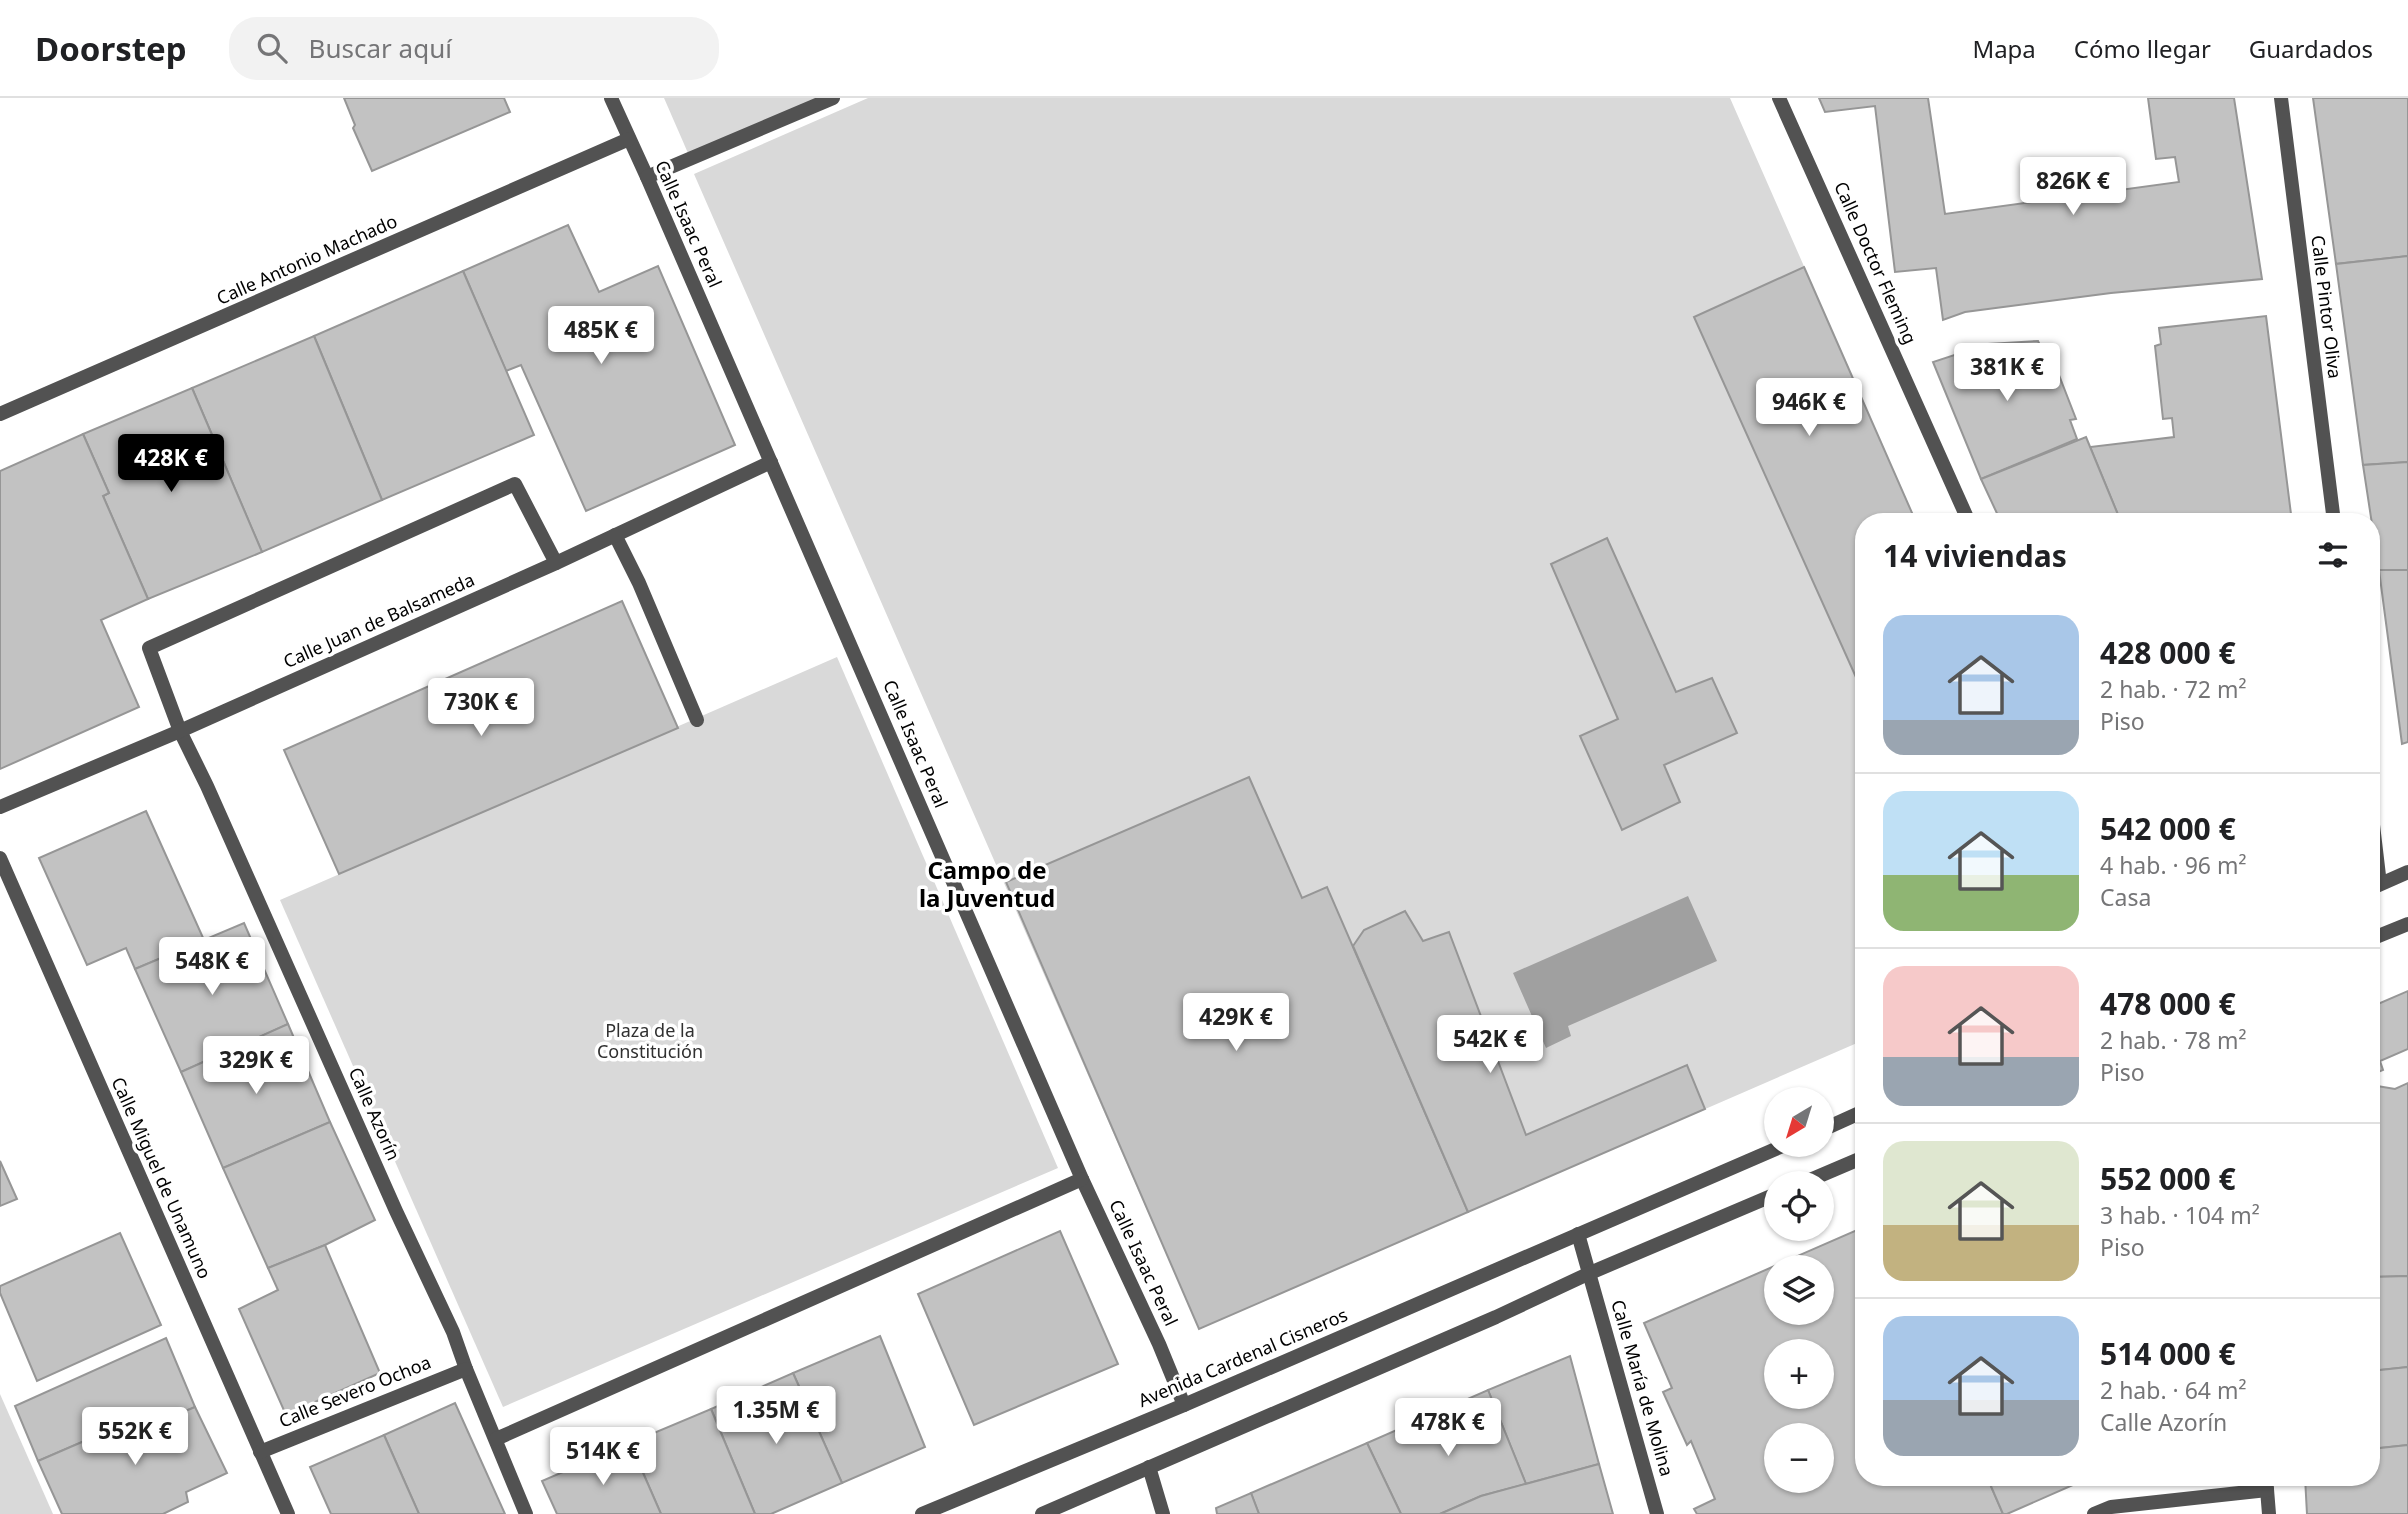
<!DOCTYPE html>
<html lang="es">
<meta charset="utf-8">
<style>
body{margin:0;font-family:"Noto Sans",sans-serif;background:#f2f2f2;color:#202124;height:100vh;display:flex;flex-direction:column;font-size:26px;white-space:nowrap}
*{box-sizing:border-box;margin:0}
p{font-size:23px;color:#757577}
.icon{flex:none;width:38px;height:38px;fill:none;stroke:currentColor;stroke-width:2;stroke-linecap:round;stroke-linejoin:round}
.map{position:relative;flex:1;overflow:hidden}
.details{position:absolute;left:1855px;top:415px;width:525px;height:973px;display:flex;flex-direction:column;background:#fff;border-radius:28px;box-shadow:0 2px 5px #0004}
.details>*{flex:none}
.needle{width:46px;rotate:218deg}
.controls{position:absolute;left:1764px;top:989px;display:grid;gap:14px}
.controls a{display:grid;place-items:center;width:70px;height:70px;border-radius:50%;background:#fff;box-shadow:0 2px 5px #0004;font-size:35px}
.price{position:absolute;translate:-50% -60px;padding:0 16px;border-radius:7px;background:#fff;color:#222;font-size:23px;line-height:46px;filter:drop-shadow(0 2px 4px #0008)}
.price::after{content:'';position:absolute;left:50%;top:42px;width:21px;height:16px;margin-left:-10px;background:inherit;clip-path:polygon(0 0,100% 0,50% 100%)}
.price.active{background:#000;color:#fff}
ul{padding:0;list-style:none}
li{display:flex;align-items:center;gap:21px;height:175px;padding:0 28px}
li+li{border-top:2px solid #e0e0e0}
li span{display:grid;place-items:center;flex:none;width:196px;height:140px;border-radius:21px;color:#555}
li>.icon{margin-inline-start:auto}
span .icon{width:84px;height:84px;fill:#fffc;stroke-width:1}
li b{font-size:30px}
h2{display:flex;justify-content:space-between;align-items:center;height:84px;padding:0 28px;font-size:30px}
header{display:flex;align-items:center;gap:42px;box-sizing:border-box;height:98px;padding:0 35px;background:#fff;border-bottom:2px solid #e0e0e0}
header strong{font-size:33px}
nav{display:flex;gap:38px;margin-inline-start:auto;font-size:24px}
.search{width:490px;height:63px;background:#f2f2f2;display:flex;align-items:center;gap:18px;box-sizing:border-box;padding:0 24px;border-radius:28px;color:#757577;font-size:26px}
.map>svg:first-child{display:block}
.green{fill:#d9d9d9}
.water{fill:#a0a0a0}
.building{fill:#c2c2c2;stroke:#969696;stroke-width:2;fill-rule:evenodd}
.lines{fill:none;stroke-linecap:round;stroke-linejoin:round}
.lane{stroke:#525252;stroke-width:14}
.street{stroke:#525252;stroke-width:14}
.labels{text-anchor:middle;stroke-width:7;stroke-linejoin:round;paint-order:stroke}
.street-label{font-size:18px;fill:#000;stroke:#fff}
.park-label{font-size:18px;fill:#303030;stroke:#fff}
.district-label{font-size:24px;font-weight:bold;fill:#000;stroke:#fff}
</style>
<header>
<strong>Doorstep</strong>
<div class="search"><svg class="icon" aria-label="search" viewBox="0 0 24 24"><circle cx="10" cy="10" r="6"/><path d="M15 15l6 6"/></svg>Buscar aquí</div>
<nav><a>Mapa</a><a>Cómo llegar</a><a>Guardados</a></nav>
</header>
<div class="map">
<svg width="2408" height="1416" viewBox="0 0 2408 1416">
<rect width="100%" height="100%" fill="#fff"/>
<g class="green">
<polygon points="664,0 833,0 691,62"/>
<polygon points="868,0 1730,0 1916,423 1864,424 1864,942 1199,1231 694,76"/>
<polygon points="837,559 1058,1070 503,1309 280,802"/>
<polygon points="0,1296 53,1416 0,1416"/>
</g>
<polygon class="water" points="1688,798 1717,863 1568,928 1571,938 1546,950 1513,875"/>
<g class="building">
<polygon points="344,0 504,0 510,14 372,73 353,30 355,27"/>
<polygon points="1819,0 1928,0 1945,116 2179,84 2175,59 2156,61 2148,0 2234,0 2262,181 2111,195 1965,214 1943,222 1936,170 1895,174 1875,8 1825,14"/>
<polygon points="2313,0 2408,0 2408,158 2336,166"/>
<polygon points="568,127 599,194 658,168 735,347 586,413 521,267 506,273 463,173"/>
<polygon points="2408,158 2408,364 2363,367 2336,166"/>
<polygon points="1804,169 1916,424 1864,424 1864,597 1694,219"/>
<polygon points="463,173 534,337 382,402 314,238"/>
<polygon points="2266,218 2292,424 2121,424 2090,349 2174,339 2172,320 2163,321 2155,248 2161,246 2159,230"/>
<polygon points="314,238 382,402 262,454 192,290"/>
<polygon points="2038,243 2044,256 2050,254 2076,321 2070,322 2077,341 1981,381 1933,264 1988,246"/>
<polygon points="192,290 262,454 148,501 103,398 109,395 83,336"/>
<polygon points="83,336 109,395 103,398 148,501 101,522 139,609 0,671 0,373"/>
<polygon points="2086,339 2121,424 2001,424 1981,381"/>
<polygon points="2408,364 2408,472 2379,472 2363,367"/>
<polygon points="1607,440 1676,594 1712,580 1737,635 1664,667 1680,704 1622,732 1580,638 1618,621 1551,466"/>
<polygon points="2379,472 2408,472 2408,644 2402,646"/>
<polygon points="622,503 678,630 339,776 284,652"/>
<polygon points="1249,679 1302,800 1327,789 1468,1114 1199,1231 1006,784"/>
<polygon points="146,713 204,842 135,871 126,850 87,867 39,760"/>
<polygon points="1405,813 1423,843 1449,834 1526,1037 1687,967 1705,1011 1468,1114 1353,848 1364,832"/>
<polygon points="244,825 288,926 181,974 135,871"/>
<polygon points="2408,893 2408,951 2380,963 2383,972 2371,977 2371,909"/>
<polygon points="288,926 330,1024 223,1070 181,974"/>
<polygon points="2408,985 2408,1178 2373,1179 2371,987 2395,991"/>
<polygon points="330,1024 375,1122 325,1147 268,1170 223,1070"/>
<polygon points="0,1063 17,1101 0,1108"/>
<path d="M1864,1129V1379H1987L2003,1416H1697L1694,1411L1715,1401L1691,1343L1687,1347L1663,1294L1672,1290L1644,1225ZM1776,1169H1822V1214H1776ZM1776,1253H1822V1298H1776ZM1776,1337H1822V1382H1776Z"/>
<polygon points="1060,1133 1118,1266 974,1327 918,1196"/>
<polygon points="120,1135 161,1227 37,1283 0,1195 0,1188"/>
<polygon points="325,1147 380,1275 286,1317 239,1211 278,1192 268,1170"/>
<polygon points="2408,1178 2408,1269 2371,1273 2371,1179"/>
<polygon points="880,1238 925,1349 842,1385 793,1275"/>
<polygon points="166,1240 195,1309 155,1326 149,1315 38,1363 15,1308"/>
<polygon points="1570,1258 1599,1366 1526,1386 1488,1292"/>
<polygon points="2408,1269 2408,1347 2371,1351 2371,1273"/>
<polygon points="793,1275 842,1385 771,1416 755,1416 711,1311"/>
<polygon points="1488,1292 1526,1386 1481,1398 1440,1416 1401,1416 1367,1345"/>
<polygon points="455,1305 505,1416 419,1416 384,1337"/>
<polygon points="195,1309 227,1375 186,1394 188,1404 163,1416 62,1416 38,1363 149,1315 155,1326"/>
<polygon points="711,1311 755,1416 661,1416 630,1345"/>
<polygon points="384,1337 419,1416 331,1416 310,1369"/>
<polygon points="630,1345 661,1416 557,1416 542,1383"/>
<polygon points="1367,1345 1401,1416 1259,1416 1251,1395"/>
<polygon points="2408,1347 2408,1416 2307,1416 2305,1379 2371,1379 2371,1351"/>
<polygon points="1599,1366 1613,1416 1440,1416 1481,1398"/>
<polygon points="1987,1379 2091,1379 2007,1416 2003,1416"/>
<polygon points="1251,1395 1259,1416 1217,1416 1216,1410"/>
</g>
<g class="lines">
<g class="lane">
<polyline points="615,437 639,485 697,622"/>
<polyline points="180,633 149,550 515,386 556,465"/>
</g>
<g class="street">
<polyline points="611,0 647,79 1082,1081 1159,1246 1184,1307"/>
<polyline points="1779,0 1969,424"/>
<polyline points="2281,0 2334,424"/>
<polyline points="647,79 833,0"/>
<polyline points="0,316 629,41"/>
<polyline points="180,633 207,688 396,1113 453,1234 466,1271 526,1416"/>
<polyline points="0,709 180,633 556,465 771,364"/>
<polyline points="2371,710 2380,786"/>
<polyline points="0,760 288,1416"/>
<polyline points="2374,789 2408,774"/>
<polyline points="2371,841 2408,826"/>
<polyline points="1822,1032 1864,1013"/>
<polyline points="1803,1085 1864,1059"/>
<polyline points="1578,1136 1657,1416"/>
<polyline points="496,1341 1082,1081"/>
<polyline points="260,1354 466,1271"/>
<polyline points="1149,1369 1163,1416"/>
<polyline points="2266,1379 2269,1416"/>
<polyline points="922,1416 1184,1307 1787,1046"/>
<polyline points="1042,1416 1496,1219 1590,1175 1776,1096"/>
<polyline points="2094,1416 2111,1409 2267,1392"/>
</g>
</g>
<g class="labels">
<g class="street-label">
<text transform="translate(688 126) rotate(66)" y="6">Calle Isaac Peral</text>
<text transform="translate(307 162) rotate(-24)" y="6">Calle Antonio Machado</text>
<text transform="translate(1875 165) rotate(66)" y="6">Calle Doctor Fleming</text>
<text transform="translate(2326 209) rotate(83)" y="6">Calle Pintor Oliva</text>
<text transform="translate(379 523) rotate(-24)" y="6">Calle Juan de Balsameda</text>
<text transform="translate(915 646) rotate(67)" y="6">Calle Isaac Peral</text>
<text transform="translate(374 1016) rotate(66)" y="6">Calle Azorín</text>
<text transform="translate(161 1080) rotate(66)" y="6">Calle Miguel de Unamuno</text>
<text transform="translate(1143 1165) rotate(65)" y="6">Calle Isaac Peral</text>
<text transform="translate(1243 1260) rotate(-23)" y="6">Avenida Cardenal Cisneros</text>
<text transform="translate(1642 1290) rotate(74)" y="6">Calle María de Molina</text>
<text transform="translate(355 1294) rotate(-22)" y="6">Calle Severo Ochoa</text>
</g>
<g class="park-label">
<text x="650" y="939">Plaza de la<tspan x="650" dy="21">Constitución</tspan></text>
</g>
<g class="district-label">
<text x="987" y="781">Campo de<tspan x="987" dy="28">la Juventud</tspan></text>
</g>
</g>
</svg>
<div class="controls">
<a><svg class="needle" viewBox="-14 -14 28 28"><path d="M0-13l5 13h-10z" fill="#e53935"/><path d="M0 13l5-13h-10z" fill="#757577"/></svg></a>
<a><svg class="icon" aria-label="locate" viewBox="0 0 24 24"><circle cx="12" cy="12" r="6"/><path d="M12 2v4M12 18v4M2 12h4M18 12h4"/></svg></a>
<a><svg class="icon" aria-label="layers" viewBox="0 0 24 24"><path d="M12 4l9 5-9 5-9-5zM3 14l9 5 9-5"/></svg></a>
<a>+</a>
<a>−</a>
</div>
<b class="price" style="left:2073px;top:119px">826K €</b>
<b class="price" style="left:601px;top:268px">485K €</b>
<b class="price" style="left:2007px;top:305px">381K €</b>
<b class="price" style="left:1809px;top:340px">946K €</b>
<b class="price active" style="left:171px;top:396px">428K €</b>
<b class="price" style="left:481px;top:640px">730K €</b>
<b class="price" style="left:212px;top:899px">548K €</b>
<b class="price" style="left:1236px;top:955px">429K €</b>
<b class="price" style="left:1490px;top:977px">542K €</b>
<b class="price" style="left:256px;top:998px">329K €</b>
<b class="price" style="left:776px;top:1348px">1.35M €</b>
<b class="price" style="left:1448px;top:1360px">478K €</b>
<b class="price" style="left:135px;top:1369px">552K €</b>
<b class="price" style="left:603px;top:1389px">514K €</b>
<section class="details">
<h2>14 viviendas<svg class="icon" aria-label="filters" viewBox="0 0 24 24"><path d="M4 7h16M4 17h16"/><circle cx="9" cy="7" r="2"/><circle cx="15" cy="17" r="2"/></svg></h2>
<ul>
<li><span style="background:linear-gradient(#a9c7e8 75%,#9aa5b1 0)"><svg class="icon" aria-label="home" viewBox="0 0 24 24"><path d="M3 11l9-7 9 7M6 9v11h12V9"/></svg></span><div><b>428 000 €</b><p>2 hab. · 72 m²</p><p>Piso</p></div></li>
<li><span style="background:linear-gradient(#bfe0f5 60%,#8fb573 0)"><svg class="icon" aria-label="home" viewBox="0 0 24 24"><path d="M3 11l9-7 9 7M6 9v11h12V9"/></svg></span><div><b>542 000 €</b><p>4 hab. · 96 m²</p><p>Casa</p></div></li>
<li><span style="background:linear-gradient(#f6c9c9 65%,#9aa5b1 0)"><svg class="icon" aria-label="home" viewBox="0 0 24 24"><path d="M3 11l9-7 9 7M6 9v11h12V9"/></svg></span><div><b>478 000 €</b><p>2 hab. · 78 m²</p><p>Piso</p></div></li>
<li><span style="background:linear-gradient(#dfe7d0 60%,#c2b280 0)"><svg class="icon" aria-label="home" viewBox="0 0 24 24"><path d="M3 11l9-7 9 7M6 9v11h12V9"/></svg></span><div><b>552 000 €</b><p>3 hab. · 104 m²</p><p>Piso</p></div></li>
<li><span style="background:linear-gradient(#a9c7e8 60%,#9aa5b1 0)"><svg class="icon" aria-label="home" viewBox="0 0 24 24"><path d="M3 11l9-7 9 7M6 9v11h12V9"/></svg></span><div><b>514 000 €</b><p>2 hab. · 64 m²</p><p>Calle Azorín</p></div></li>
</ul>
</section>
</div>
